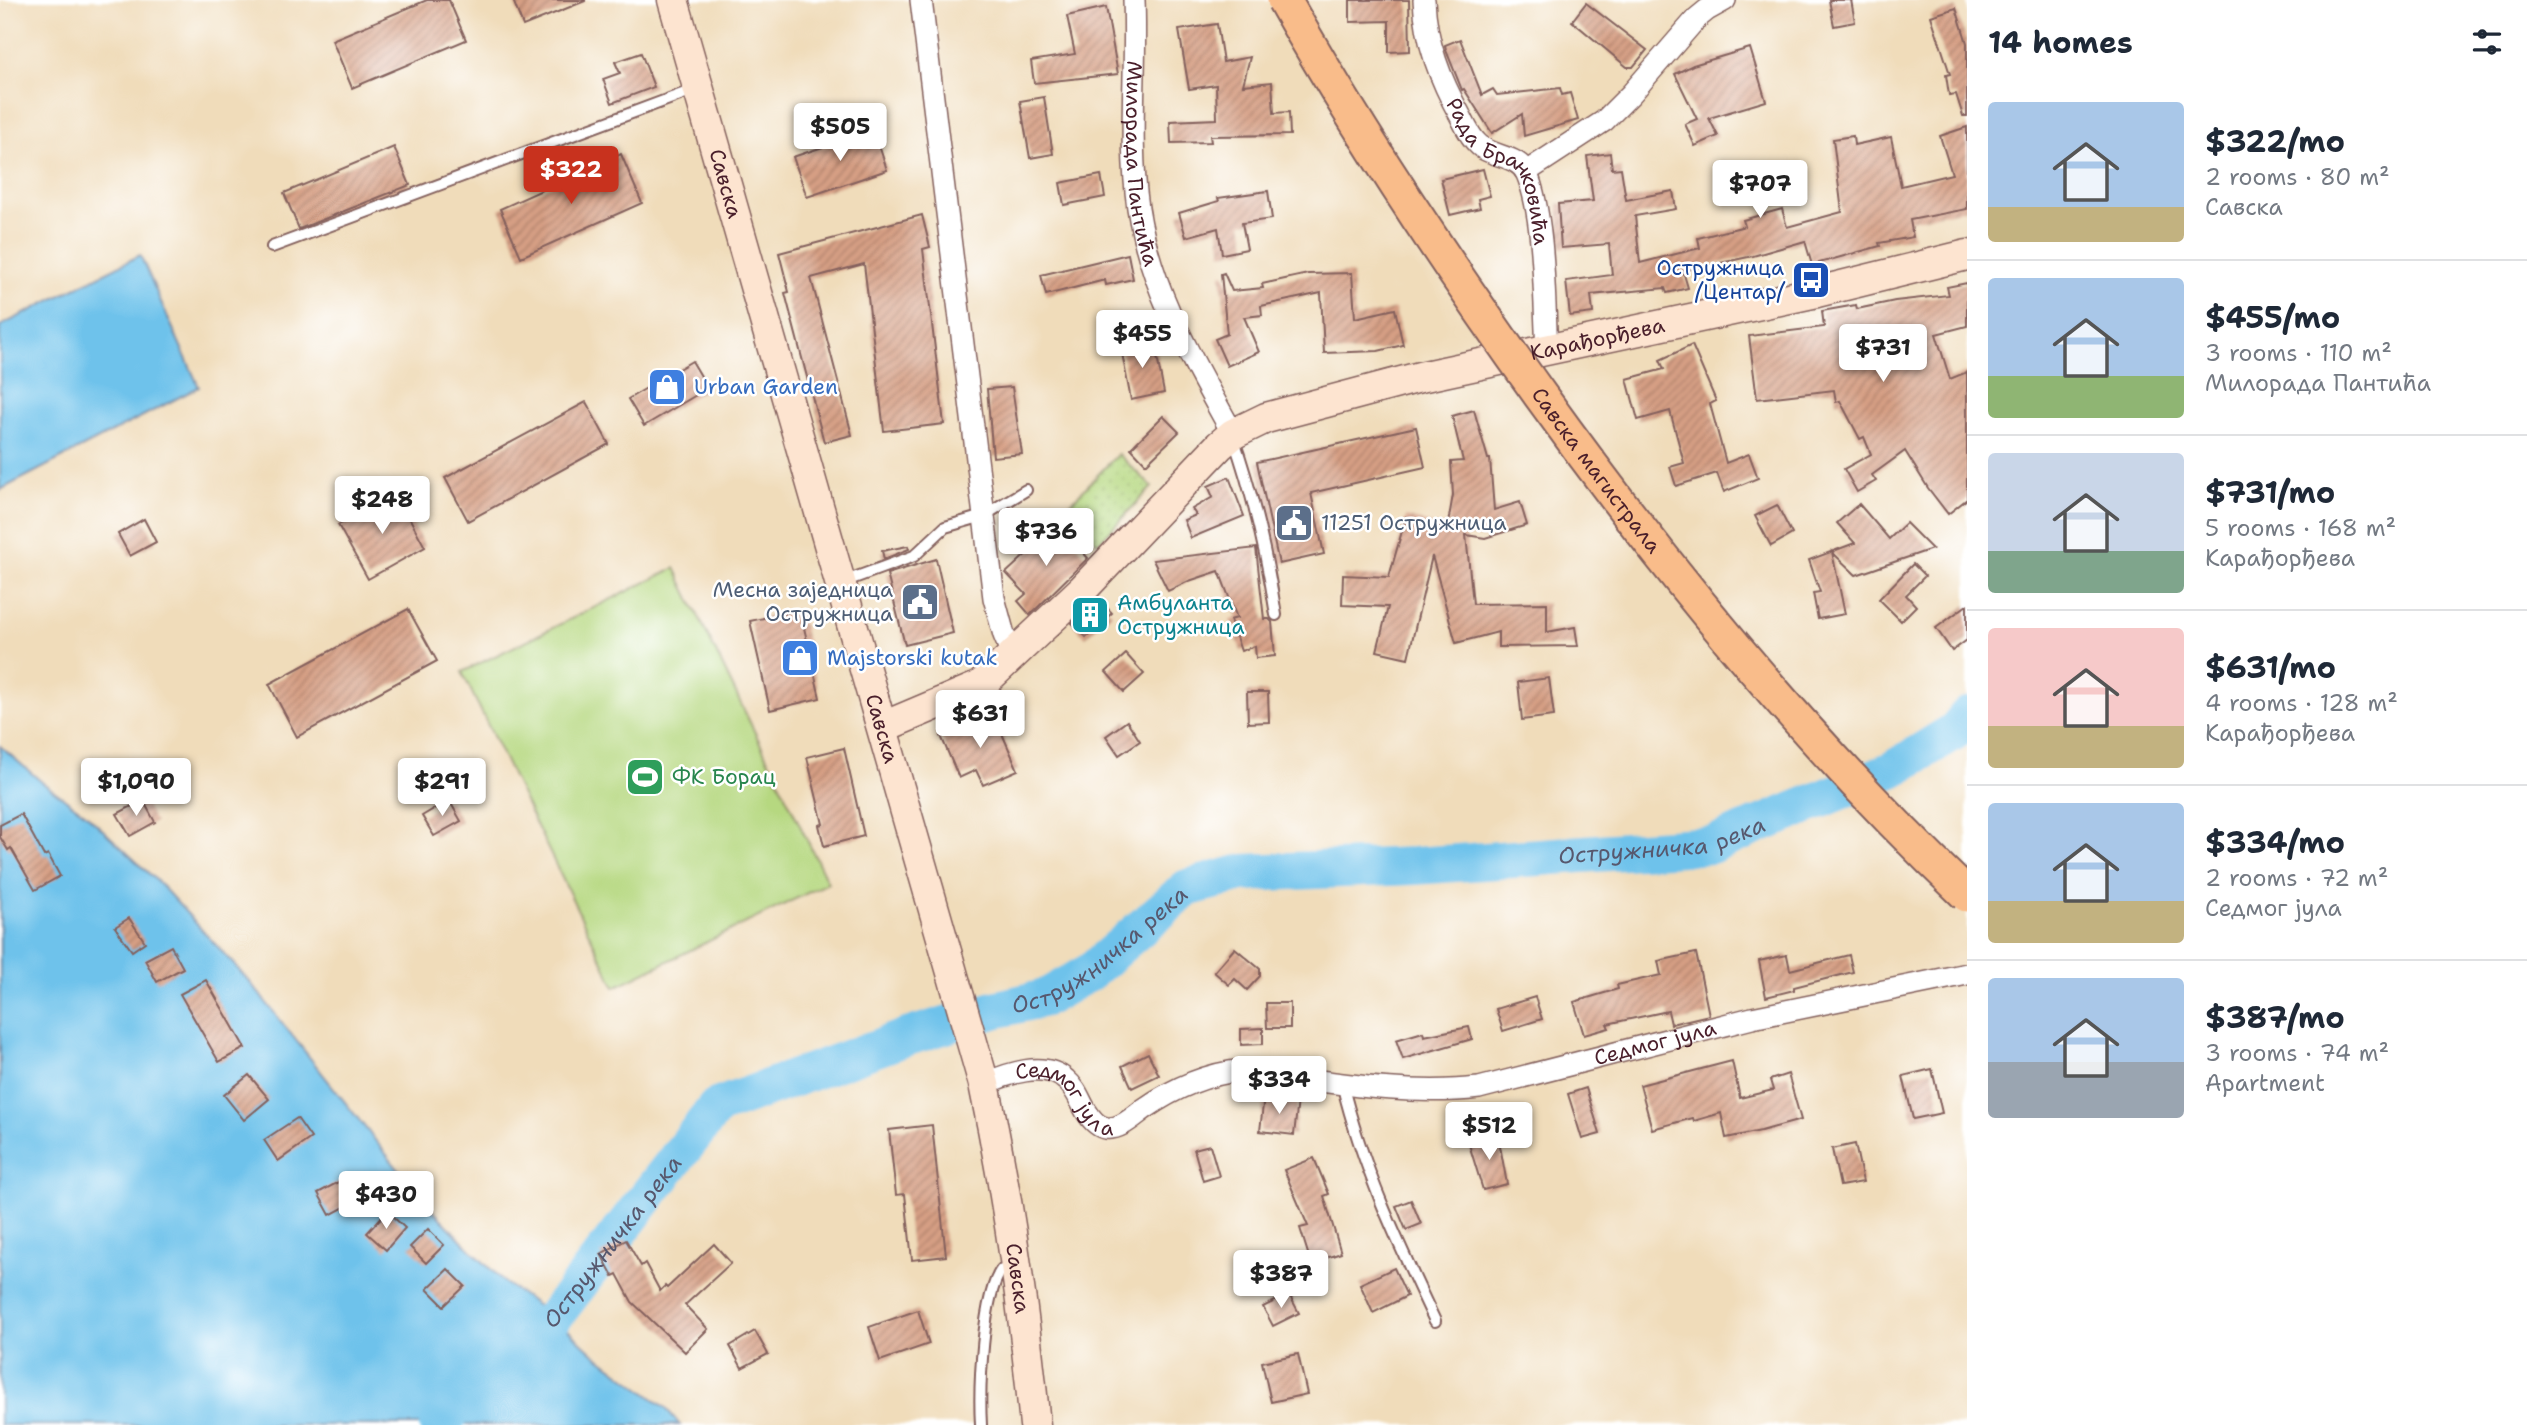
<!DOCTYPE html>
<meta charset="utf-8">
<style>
body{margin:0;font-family:"Shantell Sans",sans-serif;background:#f6f6f7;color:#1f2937;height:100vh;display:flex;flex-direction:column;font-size:26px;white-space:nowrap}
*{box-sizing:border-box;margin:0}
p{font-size:23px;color:#747a83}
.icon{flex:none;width:38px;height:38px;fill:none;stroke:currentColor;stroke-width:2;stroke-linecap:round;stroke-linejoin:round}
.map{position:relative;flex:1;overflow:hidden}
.drawer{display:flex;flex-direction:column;background:#fff;width:560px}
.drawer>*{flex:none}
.price{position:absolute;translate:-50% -60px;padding:0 16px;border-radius:7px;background:#fff;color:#222;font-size:23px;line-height:46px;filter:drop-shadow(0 2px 4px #0008)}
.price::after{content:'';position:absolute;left:50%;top:42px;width:21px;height:16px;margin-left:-10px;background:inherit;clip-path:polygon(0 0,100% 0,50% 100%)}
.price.on{background:#c8321e;color:#fff}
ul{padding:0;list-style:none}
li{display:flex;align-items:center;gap:21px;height:175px;padding:0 21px}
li+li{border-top:2px solid #e0e1e3}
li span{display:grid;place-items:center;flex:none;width:196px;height:140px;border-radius:7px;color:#555}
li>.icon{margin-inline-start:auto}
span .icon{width:84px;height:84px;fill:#fffc;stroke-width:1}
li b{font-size:30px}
h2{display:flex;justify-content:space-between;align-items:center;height:84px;padding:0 21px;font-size:30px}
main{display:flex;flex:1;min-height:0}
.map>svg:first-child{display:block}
.grass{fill:url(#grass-dots);stroke:#807c56;stroke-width:2}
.garden{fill:#b6d880;stroke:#807c56;stroke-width:2}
.water{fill:#6ec2eb;stroke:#5c708b;stroke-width:2}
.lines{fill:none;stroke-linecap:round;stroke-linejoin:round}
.river{stroke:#6ec2eb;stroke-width:38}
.building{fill:url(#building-hatch)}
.lane-casing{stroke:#84615d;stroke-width:14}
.street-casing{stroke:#84615d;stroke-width:24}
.secondary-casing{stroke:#84615d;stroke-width:33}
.lane{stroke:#fff;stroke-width:10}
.street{stroke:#fff;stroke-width:21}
.secondary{stroke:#fde4d0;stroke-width:30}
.primary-bridge-casing{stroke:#84615d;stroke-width:37;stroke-linecap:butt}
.primary-bridge{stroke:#f9bc8a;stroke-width:33}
.labels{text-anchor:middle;stroke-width:5;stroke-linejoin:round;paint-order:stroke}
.street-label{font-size:21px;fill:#4a1f2b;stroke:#fff}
.transit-label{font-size:21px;fill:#164399;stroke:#fff;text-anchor:end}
.shop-label{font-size:21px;fill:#366cbe;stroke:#fff;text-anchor:start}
.service-label{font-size:21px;fill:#4e5e75;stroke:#fff;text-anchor:start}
.culture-label{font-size:21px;fill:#0d838f;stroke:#fff;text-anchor:start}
.leisure-label{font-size:21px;fill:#27864d;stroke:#fff;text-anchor:start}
.water-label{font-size:23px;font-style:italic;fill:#57586e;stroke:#fff}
</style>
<main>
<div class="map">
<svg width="1967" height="1425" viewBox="0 0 1967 1425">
<defs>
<pattern id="grass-dots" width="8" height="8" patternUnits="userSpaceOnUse" patternTransform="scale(1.75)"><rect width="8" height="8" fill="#b6d880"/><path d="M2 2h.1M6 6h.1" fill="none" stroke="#9eb96f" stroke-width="1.8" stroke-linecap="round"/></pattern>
<pattern id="building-hatch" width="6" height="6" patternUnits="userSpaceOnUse" patternTransform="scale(1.75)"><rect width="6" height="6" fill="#d69f84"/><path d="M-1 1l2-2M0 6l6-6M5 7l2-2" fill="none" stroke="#b0816c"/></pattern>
</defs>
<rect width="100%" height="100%" fill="#fff"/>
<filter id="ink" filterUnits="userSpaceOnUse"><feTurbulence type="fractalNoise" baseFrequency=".0143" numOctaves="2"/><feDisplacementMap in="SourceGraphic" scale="14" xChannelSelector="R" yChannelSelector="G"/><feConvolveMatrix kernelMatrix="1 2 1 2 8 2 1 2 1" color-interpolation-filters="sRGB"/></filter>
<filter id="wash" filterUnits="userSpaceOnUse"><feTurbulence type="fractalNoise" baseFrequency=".00686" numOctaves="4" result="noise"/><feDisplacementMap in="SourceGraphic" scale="28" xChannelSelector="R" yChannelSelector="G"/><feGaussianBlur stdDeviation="1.57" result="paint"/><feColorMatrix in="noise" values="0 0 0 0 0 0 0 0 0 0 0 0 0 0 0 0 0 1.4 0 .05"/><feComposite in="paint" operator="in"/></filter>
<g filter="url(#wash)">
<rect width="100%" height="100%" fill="#f0dcba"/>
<polygon class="grass" points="1118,454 1152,487 1098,543 1064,510"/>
<polygon class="garden" points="675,568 828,883 615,987 462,672"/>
<g class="water">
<polygon points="140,255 199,387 0,490 0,326"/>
<polygon points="0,746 43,783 86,814 159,883 249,981 421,1198 472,1251 505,1283 554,1317 592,1352 666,1408 680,1425 0,1425"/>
</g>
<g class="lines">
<path class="river" id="s1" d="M438,1425L554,1317L716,1107L904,1038L994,1010L1045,998L1090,972L1187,888L1242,873L1414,866L1711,845L1892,770L1955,731L1967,716"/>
</g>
<g id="blocks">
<g class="building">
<polygon points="427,0 449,0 466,40 352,88 332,40"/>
<polygon points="513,0 585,0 585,1 523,26"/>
<polygon points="1350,0 1409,0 1410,51 1389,52 1389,21 1350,22"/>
<polygon points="1829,0 1851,0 1855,22 1834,26"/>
<polygon points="1586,3 1647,50 1633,67 1627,67 1572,21"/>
<polygon points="1106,7 1118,74 1034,83 1031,61 1075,54 1067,16"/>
<polygon points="1956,8 1967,43 1967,116 1963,116 1956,94 1949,95 1946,75 1950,74 1931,16"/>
<polygon points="1217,24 1223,62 1250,57 1243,85 1272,82 1274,113 1289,112 1290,135 1210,136 1211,142 1171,143 1170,121 1217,119 1216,85 1189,89 1179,30"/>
<polygon points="1460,39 1482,95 1493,89 1497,95 1560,88 1562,95 1570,93 1578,120 1524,136 1522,114 1492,133 1464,89 1462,90 1446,50 1445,45"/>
<polygon points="1750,48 1766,101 1709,118 1718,136 1695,146 1685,124 1697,119 1675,74 1693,65"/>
<polygon points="641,53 654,87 612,103 603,79 620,73 615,62"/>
<polygon points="1044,97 1053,154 1030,158 1020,101"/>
<polygon points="1967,127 1967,209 1910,220 1913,237 1879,243 1880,246 1812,265 1805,241 1753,256 1683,271 1688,288 1667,293 1665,288 1591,295 1593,313 1570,316 1566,281 1612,275 1609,244 1561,248 1558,204 1593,201 1587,156 1610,153 1612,169 1621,168 1626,200 1673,191 1676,209 1635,216 1640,263 1700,248 1698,238 1745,226 1743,220 1782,209 1787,227 1842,212 1833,139 1853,136 1854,145 1891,137 1901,186 1952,174 1940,136"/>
<polygon points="874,130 887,170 807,197 793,157"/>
<polygon points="394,147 410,185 299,229 284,193"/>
<polygon points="621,154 642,203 521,257 500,209"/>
<polygon points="1483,169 1490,196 1478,199 1480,208 1450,215 1441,179"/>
<polygon points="1101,175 1105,197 1064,205 1060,183"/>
<polygon points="1268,191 1272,219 1242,223 1247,249 1222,254 1218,228 1186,237 1179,213 1219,201 1218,198"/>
<polygon points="922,215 930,247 923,249 944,424 884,431 864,264 811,278 852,435 824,442 785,293 789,292 779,253"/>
<polygon points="1128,254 1133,279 1106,285 1105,280 1046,295 1041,275"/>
<polygon points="1224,273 1232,291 1263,288 1262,284 1308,274 1352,273 1355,318 1395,309 1403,345 1378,351 1324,353 1321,293 1261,306 1262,315 1244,317 1259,352 1227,366 1215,339 1227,334 1221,274"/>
<polygon points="1967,283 1967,326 1936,334 1950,379 1967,372 1967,499 1948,514 1928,488 1905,451 1872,475 1876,481 1857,492 1844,469 1871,454 1864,437 1860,439 1840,401 1836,402 1834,390 1757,399 1749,336 1824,327 1822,311 1856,305 1857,309 1895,301 1949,295 1947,287"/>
<polygon points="1154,341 1164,393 1131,400 1121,348"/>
<polygon points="1692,345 1716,401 1710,404 1726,463 1749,454 1758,478 1724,492 1717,473 1676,486 1670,467 1684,463 1670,411 1638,420 1627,379 1664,369 1660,360"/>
<polygon points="692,361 708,388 644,426 628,399"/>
<polygon points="1012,387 1022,454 993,457 987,389"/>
<polygon points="586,402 609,444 468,521 445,478"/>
<polygon points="1474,410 1488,459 1490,459 1494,510 1520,502 1527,525 1485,538 1466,535 1473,604 1547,603 1547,632 1575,627 1578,646 1498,647 1498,632 1456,643 1432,556 1408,658 1377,651 1388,607 1342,605 1343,575 1389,577 1406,517 1447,529 1453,495 1451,462 1463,461 1452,416"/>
<polygon points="1163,416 1179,432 1146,464 1131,448"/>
<polygon points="1416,427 1425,467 1311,493 1324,554 1279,564 1257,462"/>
<polygon points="1229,477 1244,516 1191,538 1184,520 1196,515 1192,509 1213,497 1208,486"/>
<polygon points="396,493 425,547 368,579 338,525"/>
<polygon points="1859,504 1889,539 1906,523 1932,549 1856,575 1832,552 1845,614 1818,619 1813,593 1820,592 1809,560 1855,543 1837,523"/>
<polygon points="1777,505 1792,534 1771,546 1755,516"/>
<polygon points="144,519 156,542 130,556 118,534"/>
<polygon points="1058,525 1088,558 1030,615 1018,601 1026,594 1006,573"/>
<polygon points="908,546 909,549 884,559 882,551"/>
<polygon points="1256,548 1264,619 1269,619 1272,622 1275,656 1256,658 1255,646 1241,651 1230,620 1237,618 1219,571 1189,581 1168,591 1153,560"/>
<polygon points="936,559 953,633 905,645 887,574"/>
<polygon points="1913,564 1925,576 1906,595 1916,606 1901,621 1879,599"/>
<polygon points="1098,598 1112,613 1086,637 1072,623"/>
<polygon points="1967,605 1967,640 1952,651 1936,628"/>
<polygon points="408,609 437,661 297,737 269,684"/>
<polygon points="800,610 820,698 770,710 750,621"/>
<polygon points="1126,654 1144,674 1124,692 1106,672"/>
<polygon points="1549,678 1554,716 1522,720 1518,682"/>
<polygon points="1247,692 1268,692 1269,722 1248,723"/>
<polygon points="993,713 1018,770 983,785 976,770 959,778 941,736"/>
<polygon points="1127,721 1140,741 1119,755 1106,736"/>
<polygon points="844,748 864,836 824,846 819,825 823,824 807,757"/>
<polygon points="143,800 155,822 130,836 117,814"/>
<polygon points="449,800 461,821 434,836 422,816"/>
<polygon points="21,814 44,856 48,854 60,876 35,890 11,848 8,850 0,837 0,825"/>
<polygon points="129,918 145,942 132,951 115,927"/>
<polygon points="171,946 183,968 157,982 145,960"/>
<polygon points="1235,948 1260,969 1260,976 1247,990 1235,979 1229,985 1214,972"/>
<polygon points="1696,953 1709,1015 1671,1024 1668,1011 1607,1024 1609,1028 1584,1035 1574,1002 1618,989 1617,985 1661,975 1658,961"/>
<polygon points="1787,955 1790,970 1849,955 1853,972 1794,987 1794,990 1766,997 1759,961"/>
<polygon points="206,980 245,1048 219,1062 180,994"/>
<polygon points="1535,997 1542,1019 1503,1031 1496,1009"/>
<polygon points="1266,1003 1290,1003 1290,1028 1267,1028"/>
<polygon points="1469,1027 1472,1039 1403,1059 1396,1040 1423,1032 1424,1036"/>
<polygon points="1263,1028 1263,1044 1241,1045 1241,1029"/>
<polygon points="1148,1053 1159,1075 1132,1088 1122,1066"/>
<polygon points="1732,1061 1740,1098 1773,1090 1770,1080 1788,1074 1801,1120 1761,1131 1726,1138 1721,1113 1694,1121 1693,1118 1652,1129 1640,1085"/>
<polygon points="1932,1069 1942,1113 1913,1119 1903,1076"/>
<polygon points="249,1075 269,1099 244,1120 224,1095"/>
<polygon points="1586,1088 1600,1134 1582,1139 1568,1094"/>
<polygon points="1264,1096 1298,1100 1294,1135 1260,1131"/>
<polygon points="297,1118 311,1138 278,1161 264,1140"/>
<polygon points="932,1125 946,1256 912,1260 905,1194 896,1195 889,1130"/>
<polygon points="1498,1135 1507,1184 1483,1190 1468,1141"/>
<polygon points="1855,1144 1863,1182 1840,1186 1832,1149"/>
<polygon points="1210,1145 1219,1176 1203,1181 1194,1149"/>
<polygon points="1314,1158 1329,1194 1324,1196 1341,1253 1311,1263 1300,1228 1308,1226 1284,1170"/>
<polygon points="344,1179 356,1201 330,1215 318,1193"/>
<polygon points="1411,1200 1421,1224 1406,1230 1396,1206"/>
<polygon points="387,1211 405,1228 386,1250 367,1233"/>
<polygon points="428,1229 444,1245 426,1263 410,1247"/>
<polygon points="626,1240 641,1266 645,1263 660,1291 665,1286 667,1288 714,1244 731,1263 685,1305 708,1329 685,1352 632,1302 617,1274 613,1276 601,1254"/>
<polygon points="1394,1268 1407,1296 1373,1313 1360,1284"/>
<polygon points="448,1269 465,1286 444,1306 427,1289"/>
<polygon points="1289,1294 1299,1313 1273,1326 1263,1307"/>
<polygon points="918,1310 929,1344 880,1361 869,1327"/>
<polygon points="755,1331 768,1354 742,1368 730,1346"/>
<polygon points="1298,1354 1307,1394 1271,1402 1262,1362"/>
</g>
</g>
</g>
<g filter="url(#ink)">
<use href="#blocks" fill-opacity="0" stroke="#84615d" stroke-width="2"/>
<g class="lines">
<defs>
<g id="lane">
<polyline points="272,247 696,89"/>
<path d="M1233,437C1253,495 1267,555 1276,615"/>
<polyline points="843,582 914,556 945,527 983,516 1026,490"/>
<path d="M1342,1083C1362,1167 1398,1243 1435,1321"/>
<path d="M981,1425C979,1390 982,1295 1002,1269L1015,1267"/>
</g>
<g id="street">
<polyline points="921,0 994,598 1004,635 1013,657"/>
<path id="s2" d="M1134,0C1137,70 1128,139 1138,208C1151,292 1193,361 1233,434"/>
<path id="s3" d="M1424,0C1426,43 1440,79 1461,117C1465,125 1470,137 1478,144C1491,158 1518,154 1527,174C1545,218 1544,301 1547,350"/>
<polyline points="1526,172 1604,121 1631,94 1696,19 1707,10 1725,0"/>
<path id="s4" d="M984,1084C1007,1074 1044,1060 1066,1080C1076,1088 1080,1101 1086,1111C1091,1119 1098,1127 1106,1128C1120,1130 1133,1117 1144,1109C1174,1088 1206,1074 1243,1070C1321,1080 1401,1097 1479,1088L1752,1018L1967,974"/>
</g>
<g id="secondary">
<path id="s5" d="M673,0L984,1084C1008,1198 1024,1309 1035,1425"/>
<path id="s6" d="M883,727L980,686L1082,590L1220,445L1233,434L1266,418L1420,377L1817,292L1967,255"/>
</g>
</defs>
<use href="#lane" class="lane-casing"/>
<use href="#street" class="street-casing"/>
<use href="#secondary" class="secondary-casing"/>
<use href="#lane" class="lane"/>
<use href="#street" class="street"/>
<use href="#secondary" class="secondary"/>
<defs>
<g id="primary-bridge">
<path id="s7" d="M1284,0C1361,137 1449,268 1540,395C1668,573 1808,744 1967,895"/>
</g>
</defs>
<use href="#primary-bridge" class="primary-bridge-casing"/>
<use href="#primary-bridge" class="primary-bridge"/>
</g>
</g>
<defs>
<symbol id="bus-square" viewBox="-11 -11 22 22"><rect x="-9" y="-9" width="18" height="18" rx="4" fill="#1a4fb4" stroke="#fff"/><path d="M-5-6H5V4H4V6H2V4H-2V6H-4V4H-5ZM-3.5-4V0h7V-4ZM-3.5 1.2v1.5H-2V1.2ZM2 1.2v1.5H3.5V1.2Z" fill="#fff"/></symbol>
<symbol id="shop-square" viewBox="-11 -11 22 22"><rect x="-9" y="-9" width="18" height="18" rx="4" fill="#3f7fe0" stroke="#fff"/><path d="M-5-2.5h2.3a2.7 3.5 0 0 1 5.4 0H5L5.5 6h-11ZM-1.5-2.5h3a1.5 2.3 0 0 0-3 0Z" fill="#fff"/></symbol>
<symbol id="civic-square" viewBox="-11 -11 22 22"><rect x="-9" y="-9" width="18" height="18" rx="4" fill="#5c6f8a" stroke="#fff"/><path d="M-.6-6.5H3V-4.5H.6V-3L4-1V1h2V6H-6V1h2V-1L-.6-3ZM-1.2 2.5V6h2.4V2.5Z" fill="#fff"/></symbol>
<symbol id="building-square" viewBox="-11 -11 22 22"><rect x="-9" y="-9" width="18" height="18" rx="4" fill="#0f9aa8" stroke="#fff"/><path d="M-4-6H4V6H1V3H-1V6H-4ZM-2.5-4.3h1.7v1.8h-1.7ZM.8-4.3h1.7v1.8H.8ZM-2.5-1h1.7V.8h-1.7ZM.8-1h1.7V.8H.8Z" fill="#fff"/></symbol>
<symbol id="stadium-square" viewBox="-11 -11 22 22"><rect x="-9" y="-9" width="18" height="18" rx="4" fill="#2e9e5b" stroke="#fff"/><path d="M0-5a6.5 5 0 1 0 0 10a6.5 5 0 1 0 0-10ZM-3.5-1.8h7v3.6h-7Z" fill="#fff"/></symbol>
</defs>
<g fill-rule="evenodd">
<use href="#bus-square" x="1789" y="258" width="44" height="44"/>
<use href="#shop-square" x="645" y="365" width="44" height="44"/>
<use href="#civic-square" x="1272" y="501" width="44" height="44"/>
<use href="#civic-square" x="898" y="580" width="44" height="44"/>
<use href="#building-square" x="1068" y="593" width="44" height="44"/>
<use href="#shop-square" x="778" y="636" width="44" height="44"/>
<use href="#stadium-square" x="623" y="755" width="44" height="44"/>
</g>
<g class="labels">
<g class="street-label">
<text dy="7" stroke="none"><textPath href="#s2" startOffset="164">Милорада Пантића</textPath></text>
<text dy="7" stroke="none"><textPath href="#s3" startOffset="196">Рада Бранковића</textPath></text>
<text dy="7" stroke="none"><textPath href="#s5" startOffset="191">Савска</textPath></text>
<text dy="7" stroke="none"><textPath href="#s6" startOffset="840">Карађорђева</textPath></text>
<text dy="7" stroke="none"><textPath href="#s7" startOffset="565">Савска магистрала</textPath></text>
<text dy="7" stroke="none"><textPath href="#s5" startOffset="758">Савска</textPath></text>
<text dy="7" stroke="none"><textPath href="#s4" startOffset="721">Седмог јула</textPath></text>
<text dy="7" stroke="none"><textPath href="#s4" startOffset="96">Седмог јула</textPath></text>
<text dy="7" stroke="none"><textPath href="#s5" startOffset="1325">Савска</textPath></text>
</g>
<g class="transit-label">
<text x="1784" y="275">Остружница<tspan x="1784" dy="24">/Центар/</tspan></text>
</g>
<g class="shop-label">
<text x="694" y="394">Urban Garden</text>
<text x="827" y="665">Majstorski kutak</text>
</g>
<g class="service-label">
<text x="1321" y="530">11251 Остружница</text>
<text x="893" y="597" text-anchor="end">Месна заједница<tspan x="893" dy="24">Остружница</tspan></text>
</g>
<g class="culture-label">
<text x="1117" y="610">Амбуланта<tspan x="1117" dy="24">Остружница</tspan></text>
</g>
<g class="leisure-label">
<text x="672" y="784">ФК Борац</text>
</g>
<g class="water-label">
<text dy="8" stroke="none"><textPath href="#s1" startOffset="1430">Остружничка река</textPath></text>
<text dy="8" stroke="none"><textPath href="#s1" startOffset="842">Остружничка река</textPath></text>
<text dy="8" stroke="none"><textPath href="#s1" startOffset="254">Остружничка река</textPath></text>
</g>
</g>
</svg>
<b class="price" style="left:840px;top:163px">$505</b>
<b class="price on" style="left:571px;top:206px">$322</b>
<b class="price" style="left:1760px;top:220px">$707</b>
<b class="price" style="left:1142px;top:370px">$455</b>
<b class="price" style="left:1883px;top:384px">$731</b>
<b class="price" style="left:382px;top:536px">$248</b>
<b class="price" style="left:1046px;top:568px">$736</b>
<b class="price" style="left:980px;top:750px">$631</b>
<b class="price" style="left:136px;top:818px">$1,090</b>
<b class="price" style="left:442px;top:818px">$291</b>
<b class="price" style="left:1279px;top:1116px">$334</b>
<b class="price" style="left:1489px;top:1162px">$512</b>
<b class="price" style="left:386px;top:1231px">$430</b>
<b class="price" style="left:1281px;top:1310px">$387</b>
</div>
<section class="drawer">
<h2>14 homes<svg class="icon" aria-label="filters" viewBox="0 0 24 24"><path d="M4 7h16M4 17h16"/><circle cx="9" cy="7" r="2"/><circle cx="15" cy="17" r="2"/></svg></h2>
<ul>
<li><span style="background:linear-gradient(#a9c7e8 75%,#c2b280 0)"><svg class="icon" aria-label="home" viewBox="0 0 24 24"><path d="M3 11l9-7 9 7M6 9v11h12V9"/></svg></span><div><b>$322/mo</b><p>2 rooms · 80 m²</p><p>Савска</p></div></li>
<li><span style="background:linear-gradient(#a9c7e8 70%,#8fb573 0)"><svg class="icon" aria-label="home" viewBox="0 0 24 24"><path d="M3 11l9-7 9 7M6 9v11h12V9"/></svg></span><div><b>$455/mo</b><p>3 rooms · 110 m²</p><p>Милорада Пантића</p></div></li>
<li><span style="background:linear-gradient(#c9d6e8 70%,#7fa58c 0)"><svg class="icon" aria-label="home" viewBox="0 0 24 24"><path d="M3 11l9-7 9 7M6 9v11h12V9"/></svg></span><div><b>$731/mo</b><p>5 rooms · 168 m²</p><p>Карађорђева</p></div></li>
<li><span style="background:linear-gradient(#f6c9c9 70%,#c2b280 0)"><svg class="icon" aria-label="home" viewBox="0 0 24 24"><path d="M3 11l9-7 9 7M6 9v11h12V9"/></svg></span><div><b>$631/mo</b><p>4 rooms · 128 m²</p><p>Карађорђева</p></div></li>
<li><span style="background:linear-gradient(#a9c7e8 70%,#c2b280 0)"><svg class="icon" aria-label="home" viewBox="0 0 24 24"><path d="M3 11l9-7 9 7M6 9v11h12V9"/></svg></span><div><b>$334/mo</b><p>2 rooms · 72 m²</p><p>Седмог јула</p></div></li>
<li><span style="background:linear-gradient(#a9c7e8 60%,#9aa5b1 0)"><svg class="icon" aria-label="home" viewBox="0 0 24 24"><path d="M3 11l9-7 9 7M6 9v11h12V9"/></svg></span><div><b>$387/mo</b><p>3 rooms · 74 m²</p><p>Apartment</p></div></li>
</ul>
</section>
</main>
